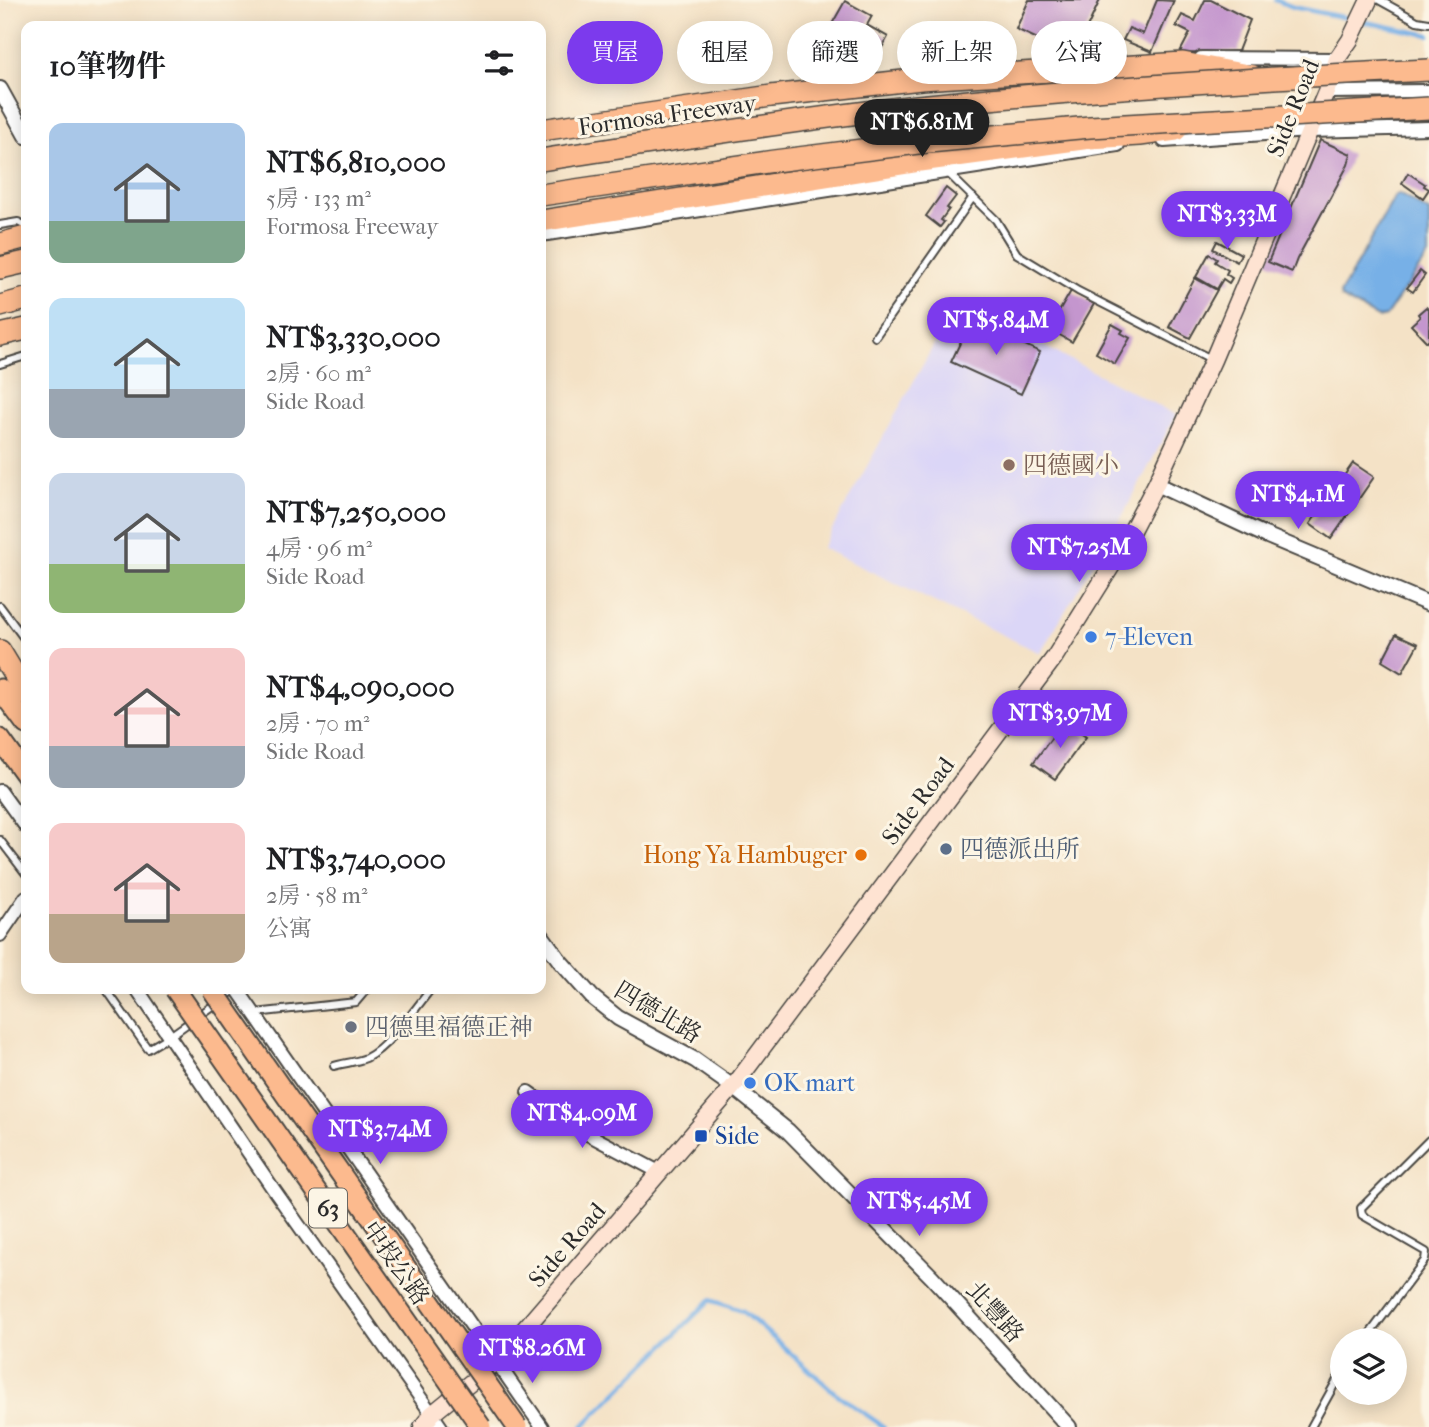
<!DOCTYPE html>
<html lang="zh-TW">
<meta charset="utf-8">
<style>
body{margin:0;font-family:"IM FELL French Canon","Noto Serif TC",serif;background:#f6f6f6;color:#202124;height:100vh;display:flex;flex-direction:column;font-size:26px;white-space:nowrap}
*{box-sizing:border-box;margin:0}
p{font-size:23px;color:#757577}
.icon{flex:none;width:38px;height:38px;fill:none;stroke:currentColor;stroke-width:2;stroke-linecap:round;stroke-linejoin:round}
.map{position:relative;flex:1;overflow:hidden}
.panel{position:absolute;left:21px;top:21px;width:525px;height:973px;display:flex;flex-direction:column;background:#fff;border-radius:14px;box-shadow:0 4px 18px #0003}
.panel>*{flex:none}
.guide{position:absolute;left:567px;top:21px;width:665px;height:63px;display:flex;gap:14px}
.controls{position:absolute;left:1330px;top:1328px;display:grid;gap:14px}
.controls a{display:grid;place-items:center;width:77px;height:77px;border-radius:50%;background:#fff;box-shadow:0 4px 18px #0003;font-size:35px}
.price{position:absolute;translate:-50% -60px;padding:0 16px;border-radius:24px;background:#7c3aed;color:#fff;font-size:23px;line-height:46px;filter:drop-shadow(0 2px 4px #0008)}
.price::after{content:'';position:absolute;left:50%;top:42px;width:21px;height:16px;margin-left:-10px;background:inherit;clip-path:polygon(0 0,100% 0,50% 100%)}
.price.selected{background:#222;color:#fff}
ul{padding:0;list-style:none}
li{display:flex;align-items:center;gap:21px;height:175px;padding:0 28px}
li span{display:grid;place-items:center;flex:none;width:196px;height:140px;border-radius:14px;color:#555}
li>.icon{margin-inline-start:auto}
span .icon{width:84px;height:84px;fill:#fffc;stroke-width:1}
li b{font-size:30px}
h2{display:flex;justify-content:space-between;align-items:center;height:84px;padding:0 28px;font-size:30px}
.chip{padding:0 24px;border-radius:32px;background:#fff;box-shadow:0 4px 18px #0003;font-size:24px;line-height:63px}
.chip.selected{background:#7c3aed;color:#fff}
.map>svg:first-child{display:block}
.built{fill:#dbd6f7}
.water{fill:#77b0e7;stroke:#516e89;stroke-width:2}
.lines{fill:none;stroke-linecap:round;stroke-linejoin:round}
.stream{stroke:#77b0e7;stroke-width:4.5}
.building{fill:#c496ce}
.service-casing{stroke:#494642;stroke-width:10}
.minor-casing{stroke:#494642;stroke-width:16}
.tertiary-casing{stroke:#494642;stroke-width:18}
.secondary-casing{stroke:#494642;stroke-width:19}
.primary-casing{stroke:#494642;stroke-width:23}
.motorway-casing{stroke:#494642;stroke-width:24}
.service{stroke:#fff;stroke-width:6}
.minor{stroke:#fff;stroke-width:12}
.tertiary{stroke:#fff;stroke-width:14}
.secondary{stroke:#fee3d2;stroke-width:16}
.primary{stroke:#fcba8e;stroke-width:19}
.motorway{stroke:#fcba8e;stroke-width:21}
.primary-bridge-casing{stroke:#494642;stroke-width:23;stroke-linecap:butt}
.motorway-bridge-casing{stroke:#494642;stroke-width:24;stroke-linecap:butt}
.primary-bridge{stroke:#fcba8e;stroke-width:19}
.motorway-bridge{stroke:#fcba8e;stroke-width:21}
.education-dot{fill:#8d6e63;stroke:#fcf5e5;stroke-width:2.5}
.shop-dot{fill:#3f7fe0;stroke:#fcf5e5;stroke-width:2.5}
.service-dot{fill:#5c6f8a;stroke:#fcf5e5;stroke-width:2.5}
.food-dot{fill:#e8710a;stroke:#fcf5e5;stroke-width:2.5}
.worship-dot{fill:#6b7280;stroke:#fcf5e5;stroke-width:2.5}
.transit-dot{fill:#1a4fb4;stroke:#fcf5e5;stroke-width:2.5}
.labels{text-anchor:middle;stroke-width:6;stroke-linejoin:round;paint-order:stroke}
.shield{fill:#fcf5e5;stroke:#6a6863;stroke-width:2}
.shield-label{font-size:23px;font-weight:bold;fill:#2b2b2b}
.street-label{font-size:24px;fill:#2b2b2b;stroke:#fcf5e5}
.education-label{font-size:24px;fill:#785e54;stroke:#fcf5e5;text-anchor:start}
.shop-label{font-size:24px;fill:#366cbe;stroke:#fcf5e5;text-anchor:start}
.service-label{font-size:24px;fill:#4e5e75;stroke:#fcf5e5;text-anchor:start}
.food-label{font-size:24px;fill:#c56008;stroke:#fcf5e5;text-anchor:end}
.worship-label{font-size:24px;fill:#5b616d;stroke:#fcf5e5;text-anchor:start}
.transit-label{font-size:24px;fill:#164399;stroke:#fcf5e5;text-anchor:start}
</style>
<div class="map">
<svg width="1429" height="1427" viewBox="0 0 1429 1427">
<rect width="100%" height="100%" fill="#fcf5e5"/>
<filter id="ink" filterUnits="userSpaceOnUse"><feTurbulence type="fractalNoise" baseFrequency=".0143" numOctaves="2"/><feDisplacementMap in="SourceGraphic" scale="14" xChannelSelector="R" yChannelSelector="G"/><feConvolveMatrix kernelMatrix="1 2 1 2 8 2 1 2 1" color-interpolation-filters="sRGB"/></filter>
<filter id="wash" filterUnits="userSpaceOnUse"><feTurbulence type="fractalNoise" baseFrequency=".00686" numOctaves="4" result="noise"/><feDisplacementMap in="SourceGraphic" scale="28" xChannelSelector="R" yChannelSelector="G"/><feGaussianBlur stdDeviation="1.57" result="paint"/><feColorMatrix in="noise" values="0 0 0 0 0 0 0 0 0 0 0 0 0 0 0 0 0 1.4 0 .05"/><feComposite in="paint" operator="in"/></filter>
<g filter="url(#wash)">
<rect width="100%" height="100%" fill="#f4e2c6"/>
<polygon class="built" points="958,301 1176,415 1123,515 1040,653 822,548"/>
<polygon class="water" points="1399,194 1429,212 1429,254 1386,316 1378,318 1341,298 1340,294 1395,196"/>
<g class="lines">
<g class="stream">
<polyline points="1275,0 1293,7 1429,35"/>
<polyline points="582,1427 710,1300 743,1311 834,1392 884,1427"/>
</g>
</g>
<g id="blocks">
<g class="building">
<polygon points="1029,0 1100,0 1074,56 1016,29"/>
<polygon points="1157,0 1174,1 1152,52 1123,40 1129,28 1143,34"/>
<polygon points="1205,0 1211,0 1250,20 1238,51 1179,54 1190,33 1176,26 1182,15 1195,21"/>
<polygon points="845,1 872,16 867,25 888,37 868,73 834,77 810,63"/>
<polygon points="1320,140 1351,154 1348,165 1297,259 1292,272 1268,262"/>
<polygon points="1408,173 1425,184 1424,186 1429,189 1423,198 1402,183"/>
<polygon points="946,188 956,196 947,208 949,209 941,220 944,222 940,227 926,216"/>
<polygon points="1217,241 1241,254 1237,262 1213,249"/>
<polygon points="1209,254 1217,259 1215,262 1228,270 1226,274 1232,278 1229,283 1223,279 1217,289 1196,277"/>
<polygon points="1420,271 1425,275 1413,292 1407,288"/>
<polygon points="1195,278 1217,290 1190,338 1169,327"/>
<polygon points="1071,291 1094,304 1072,342 1049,329"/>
<polygon points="1426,307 1429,310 1429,340 1427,342 1411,325 1420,317 1418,314"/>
<polygon points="971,320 1040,352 1021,394 951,362"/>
<polygon points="1112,324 1123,330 1121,333 1130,338 1115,364 1096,353"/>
<polygon points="1353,463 1374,477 1331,539 1310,524"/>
<polygon points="1396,634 1418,644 1402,673 1382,661"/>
<polygon points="1064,721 1086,737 1055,779 1033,763"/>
</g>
</g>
</g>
<g filter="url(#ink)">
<use href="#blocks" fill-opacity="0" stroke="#494642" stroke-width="2"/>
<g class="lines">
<defs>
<g id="service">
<polyline points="1379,0 1417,21 1429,23"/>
<polyline points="948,173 996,220 1017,254 1078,291 1211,359"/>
<polyline points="0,225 18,222 26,226"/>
<polyline points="875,337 973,197"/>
<polyline points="0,364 26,356"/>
<polyline points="0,606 26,641"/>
<polyline points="0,840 26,874"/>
<polyline points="106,989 148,1049 170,1036 236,989"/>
<polyline points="255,1013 356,1002 367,989"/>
<path d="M334,1066C344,1063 357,1062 366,1058C389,1047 415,1009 431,989"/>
<polyline points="1365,1340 1425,1260 1426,1252 1362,1215 1361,1208 1429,1140"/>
<polyline points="1311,1427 1342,1371"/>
</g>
<g id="minor">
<polyline points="1201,58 1337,59"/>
<polyline points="1326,92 1429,91"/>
<polyline points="1164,141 1309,131 1429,128"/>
<polyline points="541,235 1118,145"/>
<polyline points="0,791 26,827"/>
<polyline points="0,935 26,897"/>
<polyline points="137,989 274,1190 441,1427"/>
<polyline points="237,989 542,1427"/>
<polyline points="528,1092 580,1130 659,1172"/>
</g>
<g id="tertiary">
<polyline points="0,89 26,136"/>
<polyline points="1156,484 1265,535 1429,604"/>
<polyline points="541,935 560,961 592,997 618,1018 695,1060 733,1087 788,1131 932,1277 1069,1427"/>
</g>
<polyline id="secondary" points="422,1427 432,1414 496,1362 733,1087 1054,658 1121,551 1156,484 1213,360 1326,92 1337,59 1350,40 1369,0"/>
<g id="primary">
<polyline points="0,689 26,724"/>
<polyline points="0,739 26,775"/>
</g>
<g id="motorway">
<polyline points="541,130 771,96 921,79 1183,63 1253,76"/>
<polyline points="541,221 921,161 1090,138 1140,135 1176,130"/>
<polyline points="0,244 26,237"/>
<polyline points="0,268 26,262"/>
<polyline points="0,306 26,299"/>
<polyline points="0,335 26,329"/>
<polyline points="0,651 26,694"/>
</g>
</defs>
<use href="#service" class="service-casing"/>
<use href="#minor" class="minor-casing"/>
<use href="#tertiary" class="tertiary-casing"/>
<use href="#secondary" class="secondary-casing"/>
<use href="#primary" class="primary-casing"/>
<use href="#motorway" class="motorway-casing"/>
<use href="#service" class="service"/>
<use href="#minor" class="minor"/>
<use href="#tertiary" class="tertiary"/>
<use href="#secondary" class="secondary"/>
<use href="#primary" class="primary"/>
<use href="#motorway" class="motorway"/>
<defs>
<g id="primary-bridge">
<polyline points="175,989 481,1427"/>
<polyline points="212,989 517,1427"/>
</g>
<g id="motorway-bridge">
<path d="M541,160C666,141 792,120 918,106C1088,88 1258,78 1429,70"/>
<polyline points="541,195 774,161 918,143 1090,127 1429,108"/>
</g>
</defs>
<use href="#primary-bridge" class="primary-bridge-casing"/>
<use href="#motorway-bridge" class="motorway-bridge-casing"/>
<use href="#primary-bridge" class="primary-bridge"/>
<use href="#motorway-bridge" class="motorway-bridge"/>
</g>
</g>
<circle class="education-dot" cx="1009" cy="465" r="7"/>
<g class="shop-dot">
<circle cx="1091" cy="637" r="7"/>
<circle cx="750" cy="1083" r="7"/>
</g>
<circle class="service-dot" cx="946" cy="849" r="7"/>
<circle class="food-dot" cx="861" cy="855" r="7"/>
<circle class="worship-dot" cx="351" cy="1027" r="7"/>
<rect class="transit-dot" x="694" y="1129" width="14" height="14" rx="3.5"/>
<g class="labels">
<rect class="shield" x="309" y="1188.5" width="38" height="39" rx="5"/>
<g class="shield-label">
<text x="328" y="1216">63</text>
</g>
<g class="street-label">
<text transform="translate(1293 108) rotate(-68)" y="8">Side Road</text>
<text transform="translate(667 115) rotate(-8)" y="8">Formosa Freeway</text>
<text transform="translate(918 801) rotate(-53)" y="8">Side Road</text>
<text transform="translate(658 1012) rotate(31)" y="8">四德北路</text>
<text transform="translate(567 1245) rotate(-49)" y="8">Side Road</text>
<text transform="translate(396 1263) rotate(55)" y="8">中投公路</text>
<text transform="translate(995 1312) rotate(48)" y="8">北豐路</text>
</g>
<g class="education-label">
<text x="1023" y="473">四德國小</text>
</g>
<g class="shop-label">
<text x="1105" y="645">7-Eleven</text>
<text x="764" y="1091">OK mart</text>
</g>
<g class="service-label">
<text x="960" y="857">四德派出所</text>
</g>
<g class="food-label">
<text x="847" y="863">Hong Ya Hambuger</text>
</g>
<g class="worship-label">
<text x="365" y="1035">四德里福德正神</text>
</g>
<g class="transit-label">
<text x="715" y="1144">Side</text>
</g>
</g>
</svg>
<div class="controls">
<a><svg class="icon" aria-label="layers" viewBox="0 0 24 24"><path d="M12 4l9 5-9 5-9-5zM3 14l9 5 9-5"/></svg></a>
</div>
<b class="price selected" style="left:922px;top:159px">NT$6.81M</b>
<b class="price" style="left:1227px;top:251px">NT$3.33M</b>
<b class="price" style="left:996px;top:357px">NT$5.84M</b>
<b class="price" style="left:1298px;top:531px">NT$4.1M</b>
<b class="price" style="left:1079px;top:584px">NT$7.25M</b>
<b class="price" style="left:1060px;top:750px">NT$3.97M</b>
<b class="price" style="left:582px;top:1150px">NT$4.09M</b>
<b class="price" style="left:380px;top:1166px">NT$3.74M</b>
<b class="price" style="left:919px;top:1238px">NT$5.45M</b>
<b class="price" style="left:532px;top:1385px">NT$8.26M</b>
<div class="guide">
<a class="chip selected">買屋</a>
<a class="chip">租屋</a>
<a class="chip">篩選</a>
<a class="chip">新上架</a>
<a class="chip">公寓</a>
</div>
<section class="panel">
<h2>10筆物件<svg class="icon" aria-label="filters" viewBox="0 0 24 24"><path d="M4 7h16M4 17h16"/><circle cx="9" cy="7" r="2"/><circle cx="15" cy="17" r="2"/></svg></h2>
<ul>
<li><span style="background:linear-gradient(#a9c7e8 70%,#7fa58c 0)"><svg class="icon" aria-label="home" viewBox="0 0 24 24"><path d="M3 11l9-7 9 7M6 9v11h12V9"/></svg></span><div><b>NT$6,810,000</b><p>5房 · 133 m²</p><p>Formosa Freeway</p></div></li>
<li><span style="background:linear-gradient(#bfe0f5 65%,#9aa5b1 0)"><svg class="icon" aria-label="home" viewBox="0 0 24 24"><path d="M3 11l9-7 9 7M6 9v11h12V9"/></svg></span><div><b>NT$3,330,000</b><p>2房 · 60 m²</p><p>Side Road</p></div></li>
<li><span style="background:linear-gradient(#c9d6e8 65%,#8fb573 0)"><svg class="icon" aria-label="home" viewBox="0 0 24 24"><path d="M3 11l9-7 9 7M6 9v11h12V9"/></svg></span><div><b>NT$7,250,000</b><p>4房 · 96 m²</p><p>Side Road</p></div></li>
<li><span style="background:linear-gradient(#f6c9c9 70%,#9aa5b1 0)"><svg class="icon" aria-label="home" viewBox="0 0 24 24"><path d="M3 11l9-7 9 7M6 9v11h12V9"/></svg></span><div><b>NT$4,090,000</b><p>2房 · 70 m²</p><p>Side Road</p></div></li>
<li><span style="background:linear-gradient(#f6c9c9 65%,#b9a48a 0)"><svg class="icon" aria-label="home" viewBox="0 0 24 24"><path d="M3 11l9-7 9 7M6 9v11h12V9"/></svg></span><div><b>NT$3,740,000</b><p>2房 · 58 m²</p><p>公寓</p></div></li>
</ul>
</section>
</div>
